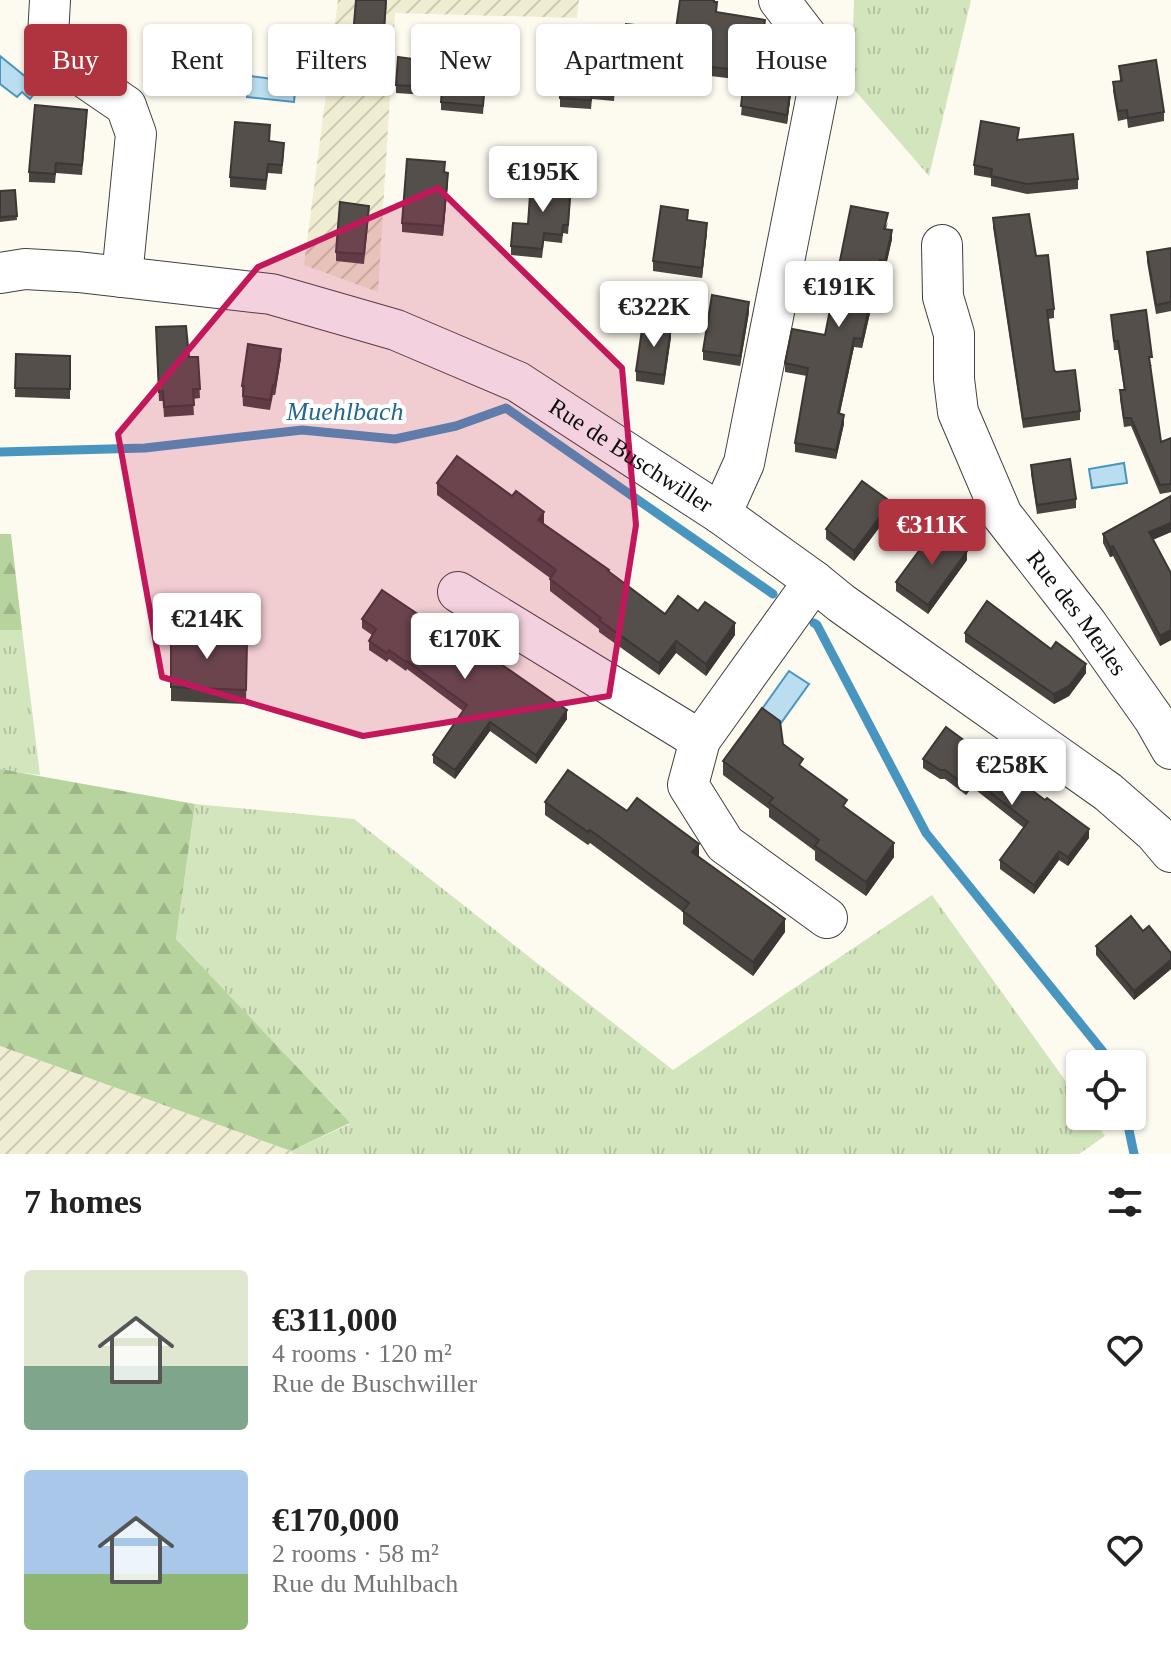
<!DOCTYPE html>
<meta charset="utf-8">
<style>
body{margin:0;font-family:Georgia,serif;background:#f6f6f6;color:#222;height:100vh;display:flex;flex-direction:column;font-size:30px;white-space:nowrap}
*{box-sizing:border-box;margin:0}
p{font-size:26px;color:#767676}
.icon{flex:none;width:44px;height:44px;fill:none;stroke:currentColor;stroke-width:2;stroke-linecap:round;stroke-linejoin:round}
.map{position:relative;height:1154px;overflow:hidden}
.side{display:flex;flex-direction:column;background:#fff;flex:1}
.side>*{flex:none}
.top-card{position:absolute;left:24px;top:24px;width:1124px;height:72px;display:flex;gap:16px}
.tools{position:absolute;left:1066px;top:1050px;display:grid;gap:16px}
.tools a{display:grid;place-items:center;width:80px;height:80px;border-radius:8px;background:#fff;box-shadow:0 2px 6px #0004;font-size:40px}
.price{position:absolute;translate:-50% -68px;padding:0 18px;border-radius:8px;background:#fff;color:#222;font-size:26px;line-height:52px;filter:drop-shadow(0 2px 4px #0008)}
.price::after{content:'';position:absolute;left:50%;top:48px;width:24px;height:18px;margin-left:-12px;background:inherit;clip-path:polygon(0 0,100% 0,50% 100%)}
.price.current{background:#b0343f;color:#fff}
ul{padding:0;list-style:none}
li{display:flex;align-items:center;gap:24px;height:200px;padding:0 24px}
li span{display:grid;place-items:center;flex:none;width:224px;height:160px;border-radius:8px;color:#555}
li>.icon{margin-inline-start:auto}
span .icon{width:96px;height:96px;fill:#fffc;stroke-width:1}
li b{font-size:34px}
h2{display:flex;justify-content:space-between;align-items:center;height:96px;padding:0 24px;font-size:34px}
.pill{padding:0 28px;border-radius:8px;background:#fff;box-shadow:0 2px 6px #0004;font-size:28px;line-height:72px}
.pill.current{background:#b0343f;color:#fff}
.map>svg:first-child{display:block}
.farmland{fill:url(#farmland-furrows)}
.grass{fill:url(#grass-tufts)}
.forest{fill:url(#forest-firs)}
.water{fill:#badef0;stroke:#4895bf;stroke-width:2}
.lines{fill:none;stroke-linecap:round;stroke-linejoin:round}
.stream{stroke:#4895bf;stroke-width:9}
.minor-casing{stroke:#414141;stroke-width:42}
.minor{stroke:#fff;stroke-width:40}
.wall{fill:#494440}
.shaded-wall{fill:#3c3734}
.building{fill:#554f4b;stroke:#3c3734;stroke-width:2}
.marked{fill:#c2185b;fill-opacity:0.2;stroke:#c2185b;stroke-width:6;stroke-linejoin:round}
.labels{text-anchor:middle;stroke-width:8;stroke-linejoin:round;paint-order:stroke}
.street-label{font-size:24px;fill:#0e0e0e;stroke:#fff}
.water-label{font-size:26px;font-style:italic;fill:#246793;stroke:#fff}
</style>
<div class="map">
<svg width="1171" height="1154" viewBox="0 0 1171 1154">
<defs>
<pattern id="farmland-furrows" width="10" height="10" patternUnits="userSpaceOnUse" patternTransform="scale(2)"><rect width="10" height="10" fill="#f1edd2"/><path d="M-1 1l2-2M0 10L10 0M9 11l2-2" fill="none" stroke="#cdcab3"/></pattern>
<pattern id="grass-tufts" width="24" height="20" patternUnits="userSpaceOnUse" patternTransform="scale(2)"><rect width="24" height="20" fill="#d3e5bd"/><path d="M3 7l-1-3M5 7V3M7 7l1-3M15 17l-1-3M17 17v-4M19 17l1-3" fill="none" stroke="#b4c3a1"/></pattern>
<pattern id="forest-firs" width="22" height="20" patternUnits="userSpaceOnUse" patternTransform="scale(2)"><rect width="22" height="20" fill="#b8d49e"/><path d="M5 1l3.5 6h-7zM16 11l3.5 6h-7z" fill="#9db587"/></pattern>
</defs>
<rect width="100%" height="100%" fill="#fdfaf0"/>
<g class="farmland">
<polygon points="338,0 579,0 577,18 395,13 378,292 304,265"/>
<polygon points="0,1046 291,1151 294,1154 0,1154"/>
</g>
<g class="grass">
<polygon points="854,0 971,0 929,176 851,86"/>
<polygon points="0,630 22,630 40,775 0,770"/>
<polygon points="195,804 354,819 673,1070 932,895 1080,1101 1080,1116 1091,1116 1105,1136 1079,1154 294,1154 291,1151 350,1124 176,939"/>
</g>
<g class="forest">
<polygon points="0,534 11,534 22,630 0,630"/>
<polygon points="0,769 195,804 176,939 350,1123 291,1151 0,1046"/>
</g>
<g class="water">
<polygon points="0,56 32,82 29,86 36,91 30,99 22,92 17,97 0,84"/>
<polygon points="250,76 296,82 294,102 247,97"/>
<polygon points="1124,463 1127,483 1092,488 1089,469"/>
<polygon points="789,671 809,684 781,723 762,709"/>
</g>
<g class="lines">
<g class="stream">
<polyline points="0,452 145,448 302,430 395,439 456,426 506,408 773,594"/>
<polyline points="814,623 817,625 926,833 1113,1064"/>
<polyline points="1126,1116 1134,1154"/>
</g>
<defs>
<g id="minor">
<polyline points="50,0 48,37 59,60 126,106 136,134 122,277"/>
<path id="s1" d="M942,245L943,297L954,334V379L958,412L1002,515L1087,624L1154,719L1171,749"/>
<path id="s2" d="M0,273L25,269L78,272L271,294L396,330L518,382L721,514L814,581L841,603L1108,792L1155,833L1171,852"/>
<polyline points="721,514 744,463 820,80 818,51 779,0"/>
<polyline points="814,581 700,740 688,785 725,844 827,918"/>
<polyline points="458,592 700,740"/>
</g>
</defs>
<use href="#minor" class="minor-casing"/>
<use href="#minor" class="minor"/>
</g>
<g class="wall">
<polygon points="387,0 381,83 350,80 350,71"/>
<polygon points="715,2 717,13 765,29 762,49 795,63 787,124 741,115 744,80 651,69 649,90 615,87 614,101 592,99 591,109 560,107 560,98 591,62 676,29"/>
<polygon points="1119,66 1164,112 1164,121 1128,128 1127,119 1118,121 1113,91 1113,82 1120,81"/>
<polygon points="457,78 485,88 483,114 441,110 441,96 396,93 396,85"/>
<polygon points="87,119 82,175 56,173 55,183 29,182 29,172"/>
<polygon points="1019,140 1078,179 1078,189 1027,194 991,186 991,178 974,175 974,165"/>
<polygon points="270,141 284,152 282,174 268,173 266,190 230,187 230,177"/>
<polygon points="445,172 448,182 443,236 402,232 402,223"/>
<polygon points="15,190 17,220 0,222 0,191"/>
<polygon points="571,193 568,234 563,233 562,243 544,241 542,258 511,255 511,246 528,224"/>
<polygon points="369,215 364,264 336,261 336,252"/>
<polygon points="993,218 1036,256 1054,309 1054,318 1048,319 1054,370 1080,411 1080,420 1023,428 993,227"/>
<polygon points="688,220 707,232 702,278 653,271 653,261"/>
<polygon points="888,222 886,229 892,239 885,270 880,269 862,348 854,347 840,413 844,424 836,459 795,452 795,443 807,376 785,372 785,363 825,335"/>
<polygon points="1171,248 1171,311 1156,314 1147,262 1147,252"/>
<polygon points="749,312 740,366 703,360 703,351"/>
<polygon points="1111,315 1152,366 1150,366 1161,442 1171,438 1171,492 1160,494 1131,426 1124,427 1120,399 1120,390 1124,390 1118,350 1114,350"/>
<polygon points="156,337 189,357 198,357 200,398 193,399 194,415 164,417 163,401 159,401"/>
<polygon points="671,337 664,385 636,381 636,371"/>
<polygon points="16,354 70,356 70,399 15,397"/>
<polygon points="281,358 275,395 273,395 270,410 243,406 242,386"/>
<polygon points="1031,465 1076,499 1076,508 1037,514 1031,474"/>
<polygon points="437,483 512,496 543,524 665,614 698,611 735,635 706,676 676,653 659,675 599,632 599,629 550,591 550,578 437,495"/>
<polygon points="1171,496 1171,532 1153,540 1171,573 1171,640 1160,646 1113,556 1110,557 1103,543 1103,534"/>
<polygon points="891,512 854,561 826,539 826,529"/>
<polygon points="967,560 928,614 896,591 896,582"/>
<polygon points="362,619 567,719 536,764 490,731 455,779 433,763 433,755 463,711 407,669 406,671 389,659 387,662 369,650 369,641 372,635 362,628"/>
<polygon points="965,633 1051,649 1086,673 1069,696 1054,704 965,642"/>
<polygon points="171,639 247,641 246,704 171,701"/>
<polygon points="946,727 1089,838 1068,866 1059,860 1034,894 1000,869 1000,860 1024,828 972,787 966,795 945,779 940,779 923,768 923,759"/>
<polygon points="783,744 803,768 847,809 894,857 866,896 815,860 815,851 769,817 769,809 723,775 723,761"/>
<polygon points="545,802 627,811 785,932 753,976 683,924 683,912 590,843 588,845 545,815"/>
<polygon points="1143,931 1171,953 1171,969 1134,1000 1096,955 1096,946"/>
</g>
<g class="shaded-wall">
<polygon points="795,54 795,63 787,124 787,115"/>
<polygon points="448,173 448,182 443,236 443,226"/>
<polygon points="707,223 707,232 702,278 702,268"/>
<polygon points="892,230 892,239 885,270 885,261"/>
<polygon points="880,260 880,269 862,348 862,339"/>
<polygon points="749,302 749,312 740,366 740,356"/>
<polygon points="671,327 671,337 664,385 664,375"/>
<polygon points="854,338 854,347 838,421 838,413"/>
<polygon points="281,349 281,358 275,395 275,385"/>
<polygon points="844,415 844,424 836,459 836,450"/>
<polygon points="891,502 891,512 854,561 854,551"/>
<polygon points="544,512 544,524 538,532 538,520"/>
<polygon points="1171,523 1171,532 1149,541 1149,532"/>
<polygon points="1113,546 1113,556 1110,557 1110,547"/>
<polygon points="967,551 967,560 928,614 928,605"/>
<polygon points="735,623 735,635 706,676 706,664"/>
<polygon points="1171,630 1171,640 1160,646 1160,636"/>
<polygon points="676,641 676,653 659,675 659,663"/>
<polygon points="1086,664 1086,673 1069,696 1054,704 1054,694"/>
<polygon points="567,710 567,719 536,764 536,755"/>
<polygon points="490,722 490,731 455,779 455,770"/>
<polygon points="972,778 972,787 966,795 966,786"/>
<polygon points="1089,829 1089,838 1068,866 1068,857"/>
<polygon points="894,843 894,857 866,896 866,882"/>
<polygon points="699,844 699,857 692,852"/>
<polygon points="1059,851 1059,860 1034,894 1034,885"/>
<polygon points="785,919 785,932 753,976 753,962"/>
<polygon points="1171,960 1171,969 1134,1000 1134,991"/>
</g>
<g class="building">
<polygon points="356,0 386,0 381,73 350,71"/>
<polygon points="680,0 714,0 714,2 717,2 716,12 765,20 761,49 795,54 787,115 741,106 745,71 651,60 649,80 615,78 614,91 592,90 591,100 560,98 562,60 591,62 592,47 624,49 626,24 676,29"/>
<polygon points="398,57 458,65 456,78 485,80 483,106 441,102 442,88 396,85"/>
<polygon points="1156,60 1164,112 1128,118 1127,110 1118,111 1113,82 1122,81 1119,66"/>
<polygon points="35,105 87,110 82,165 56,163 55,174 29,172"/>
<polygon points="981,121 1019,128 1017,140 1073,134 1078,179 1027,184 991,176 992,169 974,165"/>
<polygon points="235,122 270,125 269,141 284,143 282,165 268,164 266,180 230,177"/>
<polygon points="407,159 445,162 444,172 448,173 443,226 402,223"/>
<polygon points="531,181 571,184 568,225 563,225 562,235 544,233 542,249 511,246 513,223 528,224"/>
<polygon points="15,190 17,216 0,217 0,191"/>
<polygon points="340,202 369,206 364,254 336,252"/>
<polygon points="661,206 688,210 687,220 707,223 702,268 653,261"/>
<polygon points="851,206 888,213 884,229 892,230 885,261 880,260 862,339 854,338 838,413 844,415 836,450 795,443 808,368 785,363 792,329 825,335"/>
<polygon points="1029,214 1036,256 1048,255 1054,309 1047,310 1054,370 1056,372 1075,370 1080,411 1023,419 993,218"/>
<polygon points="1171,248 1171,302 1156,305 1147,252"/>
<polygon points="712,295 749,302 740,356 703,351"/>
<polygon points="1146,310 1152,357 1149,357 1161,442 1171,438 1171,484 1160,485 1131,418 1124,418 1120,390 1125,390 1118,341 1114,341 1111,315"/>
<polygon points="643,323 671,327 664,375 636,371"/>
<polygon points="186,326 189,357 198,357 200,389 193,389 194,405 164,407 163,391 159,392 156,327"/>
<polygon points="248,344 281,349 275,385 273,385 270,400 243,396 244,386 242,386"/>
<polygon points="16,354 70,356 70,389 15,388"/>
<polygon points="457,456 512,496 516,491 544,512 538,520 609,570 608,571 665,614 678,596 698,611 705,602 735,623 706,664 676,641 659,663 599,620 601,618 550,579 556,570 437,483"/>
<polygon points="1070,459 1076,499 1037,505 1031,465"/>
<polygon points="862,481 891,502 854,551 826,529"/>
<polygon points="1171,496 1171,523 1149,532 1171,573 1171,630 1160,636 1113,546 1110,547 1103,534"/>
<polygon points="936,528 967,551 928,605 896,582"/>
<polygon points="382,590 449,635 452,630 567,710 536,755 490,722 455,770 433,755 467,705 407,661 406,662 389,650 387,653 369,641 376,629 362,619"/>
<polygon points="987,601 1051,649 1056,642 1086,664 1069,686 1054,694 965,633"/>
<polygon points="174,625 200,626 200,639 247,641 246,690 171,687 171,639 174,638"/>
<polygon points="762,708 780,721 783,744 803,759 799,765 847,800 843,806 894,843 866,882 815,846 819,840 769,803 773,798 723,761"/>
<polygon points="946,727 1045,800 1047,798 1089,829 1068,857 1059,851 1034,885 1000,860 1028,822 972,778 966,786 945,770 940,770 923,759"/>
<polygon points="568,770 627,811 637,798 699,844 692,852 785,919 753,962 683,911 689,903 590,830 588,832 545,802"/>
<polygon points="1131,916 1143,931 1149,926 1171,953 1171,960 1134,991 1096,946"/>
</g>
<path class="marked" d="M438,188L622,368L636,525L609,696L363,736L162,677L118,434L258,267Z"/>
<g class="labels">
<g class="street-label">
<text dy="8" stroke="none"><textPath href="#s2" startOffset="670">Rue de Buschwiller</textPath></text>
<text dy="8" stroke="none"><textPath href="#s1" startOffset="404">Rue des Merles</textPath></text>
</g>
<g class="water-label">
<text x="345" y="420">Muehlbach</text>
</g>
</g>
</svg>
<div class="tools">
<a><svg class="icon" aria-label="locate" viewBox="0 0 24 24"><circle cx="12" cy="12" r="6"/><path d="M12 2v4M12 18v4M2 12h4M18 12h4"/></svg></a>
</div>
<b class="price" style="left:543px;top:214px">€195K</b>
<b class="price" style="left:839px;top:329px">€191K</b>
<b class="price" style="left:654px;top:349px">€322K</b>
<b class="price current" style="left:932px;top:567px">€311K</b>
<b class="price" style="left:207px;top:661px">€214K</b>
<b class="price" style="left:465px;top:681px">€170K</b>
<b class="price" style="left:1012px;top:807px">€258K</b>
<div class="top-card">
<a class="pill current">Buy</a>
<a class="pill">Rent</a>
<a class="pill">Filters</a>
<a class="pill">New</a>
<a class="pill">Apartment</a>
<a class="pill">House</a>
</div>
</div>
<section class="side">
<h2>7 homes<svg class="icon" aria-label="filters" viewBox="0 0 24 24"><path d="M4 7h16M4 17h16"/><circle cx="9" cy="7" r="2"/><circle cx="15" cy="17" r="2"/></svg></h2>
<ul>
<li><span style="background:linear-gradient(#dfe7d0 60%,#7fa58c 0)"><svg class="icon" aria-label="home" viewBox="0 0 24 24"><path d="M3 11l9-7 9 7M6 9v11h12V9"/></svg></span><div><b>€311,000</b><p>4 rooms · 120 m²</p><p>Rue de Buschwiller</p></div><svg class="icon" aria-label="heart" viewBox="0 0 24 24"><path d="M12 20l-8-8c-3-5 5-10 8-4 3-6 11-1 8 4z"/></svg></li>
<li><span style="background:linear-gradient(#a9c7e8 65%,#8fb573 0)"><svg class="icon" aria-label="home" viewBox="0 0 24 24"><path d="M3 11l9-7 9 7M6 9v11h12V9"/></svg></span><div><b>€170,000</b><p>2 rooms · 58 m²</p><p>Rue du Muhlbach</p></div><svg class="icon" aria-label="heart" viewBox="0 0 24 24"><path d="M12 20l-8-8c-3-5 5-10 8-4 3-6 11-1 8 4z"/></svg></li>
</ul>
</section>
